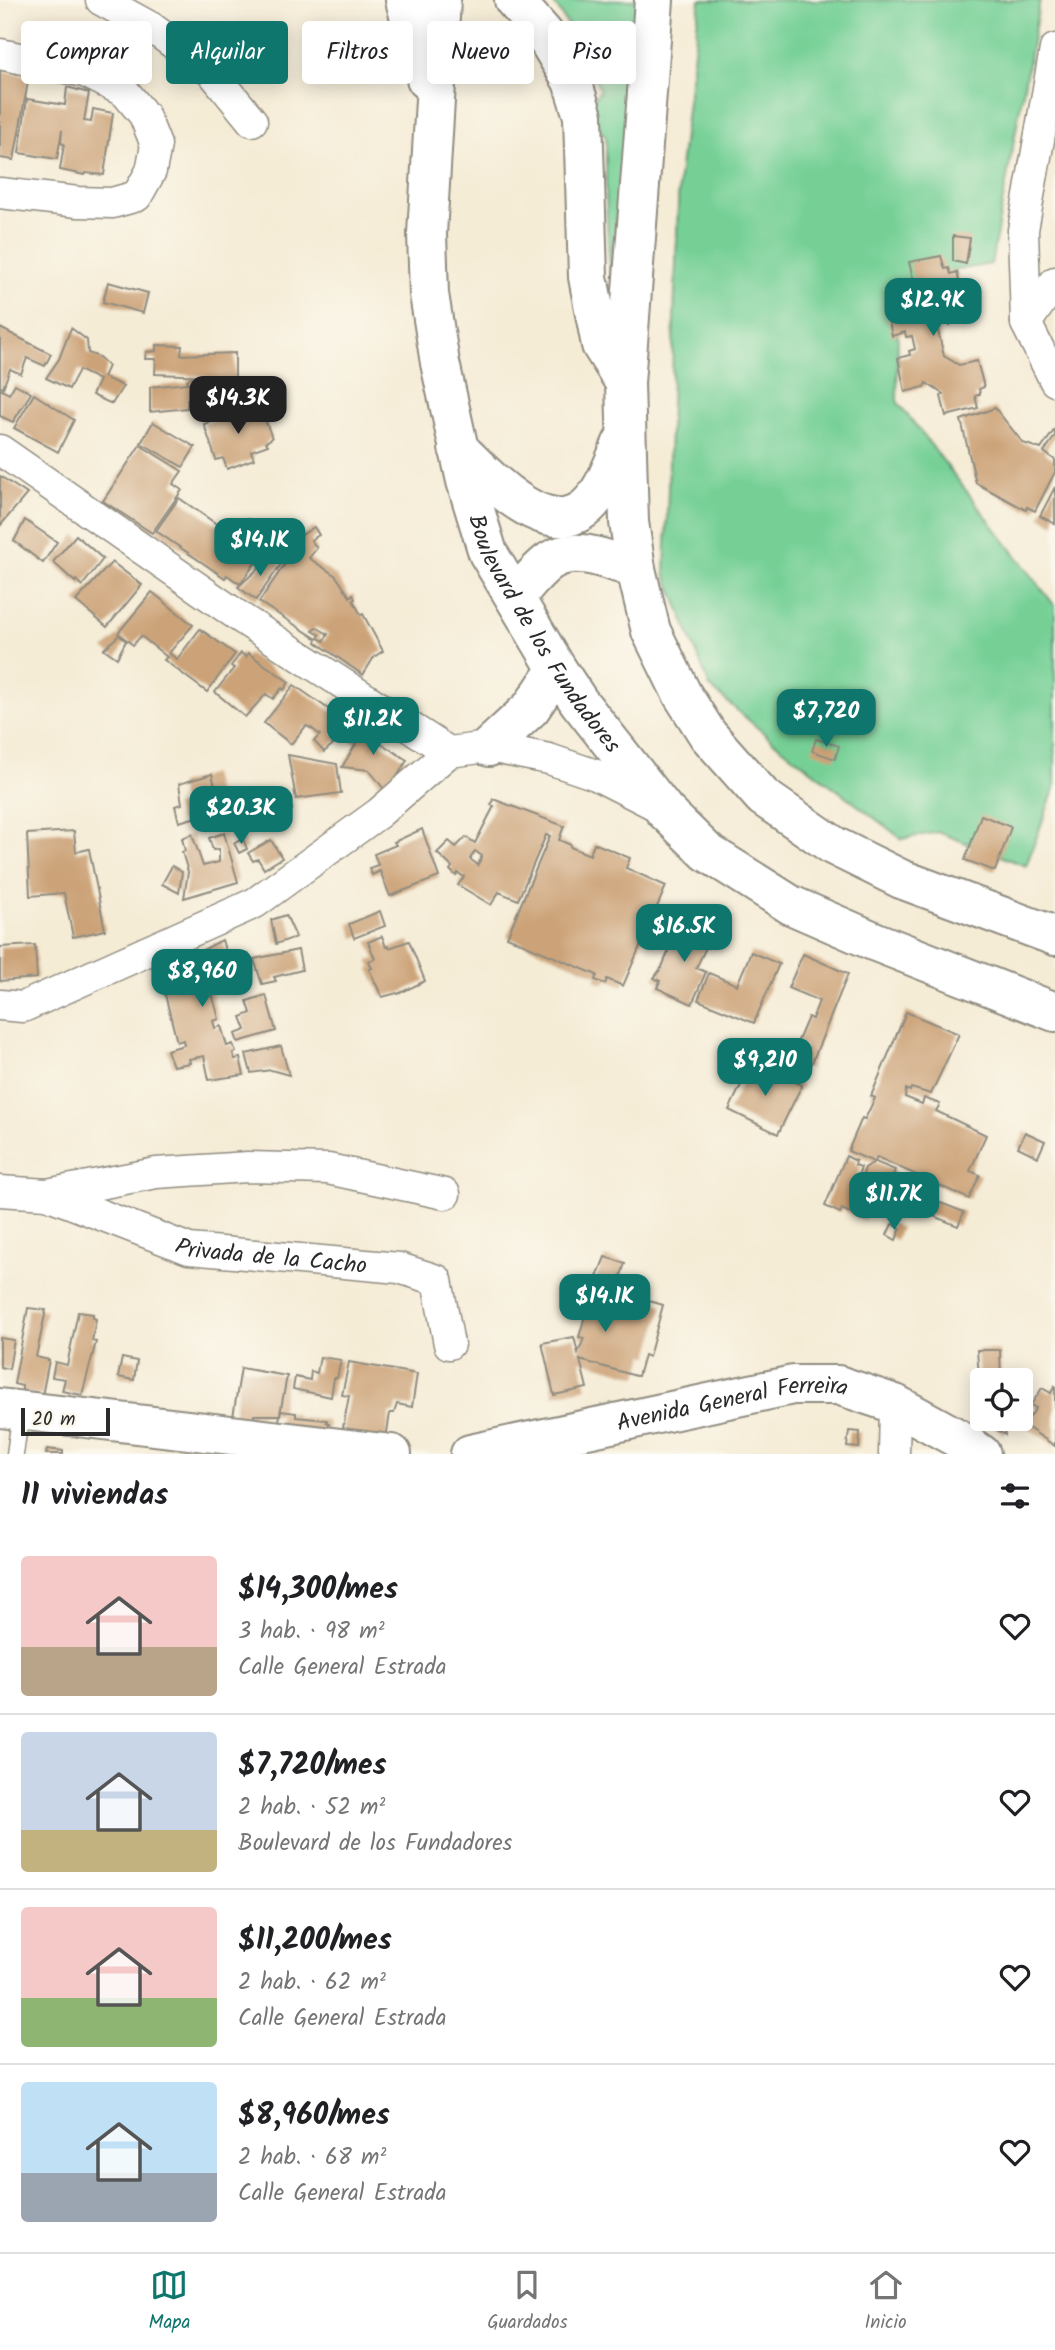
<!DOCTYPE html>
<html lang="es">
<meta charset="utf-8">
<style>
body{margin:0;font-family:Kalam,sans-serif;background:#f6f6f6;color:#202124;height:100vh;display:flex;flex-direction:column;font-size:26px;white-space:nowrap}
*{box-sizing:border-box;margin:0}
p{font-size:23px;color:#757577}
.icon{flex:none;width:38px;height:38px;fill:none;stroke:currentColor;stroke-width:2;stroke-linecap:round;stroke-linejoin:round}
.map{position:relative;height:1454px;overflow:hidden}
.side{display:flex;flex-direction:column;background:#fff;flex:1}
.side>*{flex:none}
.banner{position:absolute;left:21px;top:21px;width:700px;height:63px;display:flex;gap:14px}
.controls{position:absolute;left:970px;top:1368px;display:grid;gap:14px}
.controls a{display:grid;place-items:center;width:63px;height:63px;border-radius:7px;background:#fff;box-shadow:0 4px 18px #0003;font-size:35px}
.scale{position:absolute;left:21px;bottom:18px;width:89px;box-sizing:border-box;padding-left:7px;border:4px solid #2b2b2b;border-top:0;font-size:19px;line-height:24px;white-space:nowrap;color:#2b2b2b;-webkit-text-stroke:5px #fbf7ec;paint-order:stroke}
.price{position:absolute;translate:-50% -60px;padding:0 16px;border-radius:14px;background:#0f766e;color:#fff;font-size:23px;line-height:46px;filter:drop-shadow(0 2px 4px #0008)}
.price::after{content:'';position:absolute;left:50%;top:42px;width:21px;height:16px;margin-left:-10px;background:inherit;clip-path:polygon(0 0,100% 0,50% 100%)}
.price.selected{background:#222;color:#fff}
ul{padding:0;list-style:none}
li{display:flex;align-items:center;gap:21px;height:175px;padding:0 21px}
li+li{border-top:2px solid #e0e0e0}
li span{display:grid;place-items:center;flex:none;width:196px;height:140px;border-radius:7px;color:#555}
li>.icon{margin-inline-start:auto}
span .icon{width:84px;height:84px;fill:#fffc;stroke-width:1}
li b{font-size:30px}
h2{display:flex;justify-content:space-between;align-items:center;height:84px;padding:0 21px;font-size:30px}
.chip{padding:0 24px;border-radius:7px;background:#fff;box-shadow:0 4px 18px #0003;font-size:24px;line-height:63px}
.chip.selected{background:#0f766e;color:#fff}
.tab-bar{display:flex;justify-content:space-around;align-items:center;height:98px;border-top:2px solid #e0e0e0;background:#fff;font-size:19px;color:#757577}
.tab-bar a{display:grid;justify-items:center;gap:4px}
.tab-bar .selected{color:#0f766e}
.map>svg:first-child{display:block}
.green{fill:#76d096;stroke:#507e60;stroke-width:2}
.building{fill:#cca378;fill-rule:evenodd}
.lines{fill:none;stroke-linecap:round;stroke-linejoin:round}
.lane-casing{stroke:#908c80;stroke-width:19}
.street-casing{stroke:#908c80;stroke-width:33}
.secondary-casing{stroke:#908c80;stroke-width:42}
.primary-casing{stroke:#908c80;stroke-width:42}
.lane{stroke:#fff;stroke-width:16}
.street{stroke:#fff;stroke-width:30}
.secondary{stroke:#fff;stroke-width:38}
.primary{stroke:#fff;stroke-width:38}
.labels{text-anchor:middle;stroke-width:5;stroke-linejoin:round;paint-order:stroke}
.street-label{font-size:23px;fill:#2b2b2b;stroke:#fbf7ec}
</style>
<div class="map">
<svg width="1055" height="1454" viewBox="0 0 1055 1454">
<rect width="100%" height="100%" fill="#fbf7ec"/>
<filter id="ink" filterUnits="userSpaceOnUse"><feTurbulence type="fractalNoise" baseFrequency=".0143" numOctaves="2"/><feDisplacementMap in="SourceGraphic" scale="14" xChannelSelector="R" yChannelSelector="G"/><feConvolveMatrix kernelMatrix="1 2 1 2 8 2 1 2 1" color-interpolation-filters="sRGB"/></filter>
<filter id="wash" filterUnits="userSpaceOnUse"><feTurbulence type="fractalNoise" baseFrequency=".00686" numOctaves="4" result="noise"/><feDisplacementMap in="SourceGraphic" scale="28" xChannelSelector="R" yChannelSelector="G"/><feGaussianBlur stdDeviation="1.57" result="paint"/><feColorMatrix in="noise" values="0 0 0 0 0 0 0 0 0 0 0 0 0 0 0 0 0 1.4 0 .05"/><feComposite in="paint" operator="in"/></filter>
<g filter="url(#wash)">
<rect width="100%" height="100%" fill="#f5ecd6"/>
<g class="green">
<polygon points="552,0 638,0 610,280 606,198 606,136 583,116 600,90 581,46"/>
<polygon points="700,0 1040,0 991,264 941,273 898,324 897,401 1055,606 1055,787 1026,866 938,832 902,839 773,741 710,687 665,573 679,177"/>
</g>
<g id="blocks">
<g class="building">
<polygon points="0,70 29,76 14,160 0,158"/>
<polygon points="67,87 89,93 84,121 91,122 93,109 113,113 104,175 86,173 85,175 60,170 64,144 61,143 62,130 57,159 19,153 27,99 65,105"/>
<polygon points="953,236 970,238 966,264 953,261"/>
<polygon points="941,256 945,269 949,268 951,274 957,272 963,298 944,302 943,305 957,312 950,325 936,316 935,318 944,356 959,365 977,361 984,387 979,389 980,394 975,396 978,408 946,416 941,396 943,394 926,383 924,387 905,392 898,358 910,355 909,351 915,349 912,336 906,337 905,332 892,336 885,303 903,298 907,301 918,284 914,282 909,262"/>
<polygon points="108,282 148,293 143,313 103,302"/>
<polygon points="0,328 51,354 45,366 27,358 21,374 10,369 3,388 0,387"/>
<polygon points="71,328 87,340 88,353 99,357 108,366 103,377 123,386 112,404 92,395 99,380 79,370 69,389 46,378 59,359"/>
<polygon points="156,345 182,346 181,355 235,353 235,384 244,383 244,389 233,390 232,387 229,387 229,385 217,386 220,395 208,398 206,394 187,399 187,408 150,412 150,387 188,383 187,380 194,376 195,380 209,376 155,374 156,359 145,359 146,352 156,351"/>
<polygon points="15,384 31,393 13,422 0,416 0,389 9,394"/>
<polygon points="34,394 74,420 58,452 14,428"/>
<polygon points="255,405 257,410 261,409 272,438 266,442 268,445 251,451 254,459 227,469 223,458 216,460 204,424"/>
<polygon points="995,408 1023,443 1041,449 1055,429 1055,436 1044,452 1055,460 1055,472 1035,511 1027,507 1026,510 976,483 961,420"/>
<polygon points="153,422 195,447 183,467 141,443"/>
<polygon points="140,445 182,471 173,484 182,490 152,533 103,501"/>
<polygon points="0,476 27,494 0,526"/>
<polygon points="1055,487 1055,524 1040,516"/>
<polygon points="179,498 261,555 240,584 227,575 225,578 156,531"/>
<polygon points="248,519 253,521 243,536 238,532"/>
<polygon points="25,520 57,542 43,563 14,541"/>
<path d="M314,527L319,535L311,540L317,548L309,558L336,576L350,597L353,594L355,599L353,600L361,615L363,614L383,651L374,657L363,675L316,642L317,639L259,602L293,552L285,546ZM316,627L328,634L324,641L318,638L320,635L313,631Z"/>
<polygon points="76,535 103,559 82,586 76,580 75,582 53,562"/>
<polygon points="272,556 281,564 256,600 238,587"/>
<polygon points="112,562 142,585 107,627 76,601"/>
<polygon points="152,592 193,625 169,653 177,659 200,629 235,654 207,692 164,660 167,657 141,636 133,645 118,633"/>
<polygon points="119,635 126,641 117,658 104,649"/>
<polygon points="241,653 246,657 248,653 289,682 284,690 282,688 273,699 266,694 245,717 215,692 234,668 231,666"/>
<polygon points="294,685 344,720 333,733 340,738 324,752 314,741 320,735 311,728 306,726 291,744 264,723"/>
<polygon points="347,722 407,760 398,775 401,775 384,789 369,770 342,767 356,744 340,733"/>
<polygon points="816,739 839,746 835,759 812,751"/>
<polygon points="288,755 337,764 341,793 296,799"/>
<polygon points="212,774 221,810 179,822 175,806 182,804 179,784"/>
<polygon points="285,795 292,809 283,813 277,800"/>
<path d="M493,799L564,826L559,840L571,845L570,847L590,855L594,843L630,858L626,868L666,886L623,986L607,979L605,984L595,980L597,975L507,937L550,836L546,835L518,900L499,892L491,905L458,885L464,877L458,873L456,876L450,870L452,867L437,853L449,841L456,847L466,837L475,843L494,806L491,805ZM475,851L482,856L478,865L470,859Z"/>
<polygon points="981,815 1011,827 995,871 965,860"/>
<polygon points="422,829 439,877 390,896 380,871 372,875 369,868 378,865 374,854 396,845 394,842"/>
<polygon points="74,831 76,852 89,849 105,930 73,937 64,893 30,896 27,834"/>
<polygon points="224,833 238,882 184,898 188,872 182,852 185,851 182,838 192,834 203,866 219,862 219,849 213,850 209,838"/>
<polygon points="243,839 247,849 239,853 234,843"/>
<polygon points="271,840 282,858 264,869 258,859 253,861 248,853"/>
<polygon points="172,866 182,872 179,893 162,884"/>
<polygon points="380,911 385,926 354,938 349,924"/>
<polygon points="286,915 296,937 276,944 271,920"/>
<polygon points="691,924 713,933 696,968 706,972 692,1004 657,988 660,981 654,978 662,967 678,928 687,932"/>
<polygon points="382,936 386,947 388,946 389,948 409,941 425,981 398,994 397,993 382,997 369,969 372,968 368,961 375,959 368,942"/>
<polygon points="222,940 228,960 248,954 253,972 242,975 243,977 210,986 219,1019 213,1021 215,1028 221,1026 227,1046 233,1044 236,1052 233,1053 235,1059 240,1058 244,1075 209,1080 204,1056 189,1059 190,1063 173,1066 167,1050 184,1045 183,1040 177,1042 159,971 174,964 197,959 195,954"/>
<polygon points="35,945 37,978 0,981 0,947"/>
<polygon points="298,950 302,970 274,977 276,981 262,984 254,959"/>
<polygon points="751,952 779,964 754,1023 698,1000 709,973 737,985"/>
<polygon points="803,954 848,974 809,1070 797,1064 805,1046 797,1043 808,1017 812,1019 819,1001 788,988"/>
<polygon points="266,995 276,1031 238,1042 235,1034 246,1030 241,1017 251,1013 247,1001"/>
<polygon points="906,1012 959,1034 931,1094 911,1088 910,1091 906,1089 905,1097 922,1104 924,1098 940,1104 936,1111 986,1135 970,1171 980,1175 969,1199 877,1157 875,1162 895,1170 893,1174 921,1186 919,1191 910,1188 899,1215 878,1206 884,1196 872,1191 874,1189 865,1185 862,1177 865,1168 874,1162 848,1151 862,1118 865,1119 875,1098 871,1096"/>
<polygon points="281,1046 289,1075 271,1070 251,1073 246,1054"/>
<polygon points="752,1062 802,1085 778,1134 729,1110"/>
<polygon points="1025,1132 1045,1141 1038,1157 1018,1147"/>
<polygon points="846,1156 856,1161 855,1165 861,1167 853,1189 873,1198 864,1220 842,1209 840,1213 825,1206"/>
<polygon points="915,1193 964,1212 958,1226 908,1206"/>
<polygon points="892,1224 901,1228 896,1240 887,1235"/>
<polygon points="605,1257 625,1263 616,1291 663,1305 649,1357 644,1355 638,1376 636,1376 580,1360 587,1388 554,1395 542,1343 574,1337 578,1353 584,1338 579,1337 594,1284"/>
<polygon points="28,1308 46,1310 36,1357 49,1360 42,1396 22,1393 22,1386 14,1384"/>
<polygon points="78,1312 93,1314 93,1318 96,1319 92,1341 96,1342 82,1395 62,1391 65,1379 52,1377 55,1362 67,1365"/>
<polygon points="0,1338 14,1340 9,1369 0,1367"/>
<polygon points="977,1350 1000,1350 1001,1381 982,1381 982,1390 980,1390"/>
<polygon points="320,1357 341,1360 337,1378 334,1378 331,1397 293,1389 295,1377 310,1380 311,1371 317,1373"/>
<polygon points="122,1358 137,1361 134,1380 118,1377"/>
<polygon points="349,1362 417,1374 412,1407 397,1404 394,1413 390,1413 385,1445 341,1438 349,1396 342,1395"/>
<polygon points="241,1368 287,1376 280,1414 282,1411 296,1413 296,1417 327,1420 326,1422 329,1423 325,1446 276,1438 280,1415 254,1415 252,1426 232,1423"/>
<polygon points="1055,1385 1055,1446 1024,1425 1036,1408 1031,1405 1042,1388 1051,1393"/>
<polygon points="981,1419 1004,1419 1005,1435"/>
<polygon points="849,1431 860,1432 859,1448 847,1447"/>
<polygon points="47,1449 63,1451 63,1454 46,1454"/>
</g>
</g>
</g>
<g filter="url(#ink)">
<use href="#blocks" fill-opacity="0" stroke="#908c80" stroke-width="2"/>
<g class="lines">
<defs>
<polyline id="lane" points="15,1454 21,1411"/>
<g id="street">
<polyline points="101,0 152,28 212,72 252,121"/>
<polyline points="1055,49 1023,230 1026,323 1055,381"/>
<polyline points="0,54 85,72 125,92 144,115 156,145 151,171 137,196 112,203 78,202 0,193"/>
<polyline points="1026,323 1055,282"/>
<polyline points="0,450 244,620 449,752"/>
<polyline points="0,1005 23,1007 255,903 379,813 449,752 489,747 549,759 596,775 659,807"/>
<path id="s1" d="M0,1191L47,1194L189,1249L399,1268L437,1280L449,1344"/>
<polyline points="47,1194 156,1173 248,1167 328,1169 445,1194"/>
<polyline points="894,1454 895,1404"/>
</g>
<g id="secondary">
<polyline points="0,1408 392,1454"/>
<path id="s2" d="M470,1454L793,1385H838L895,1404L957,1438L981,1454"/>
</g>
<g id="primary">
<polyline points="405,0 426,79"/>
<path id="s3" d="M441,0L427,234L429,294L440,363L466,481L488,553L557,669L579,702L665,811L707,852L791,905L876,942L1055,1012"/>
<polyline points="514,0 544,34 572,81 583,116 588,277 601,345 625,383"/>
<polyline points="654,0 625,383 629,522 636,569 651,631 682,694 708,735 763,797 834,846 901,879 1055,936"/>
<path d="M458,448C490,479 559,557 599,492C609,477 615,459 622,443"/>
<path d="M515,597C526,585 537,570 550,561C576,544 610,561 636,569"/>
<polyline points="489,747 531,708 557,669"/>
</g>
</defs>
<use href="#lane" class="lane-casing"/>
<use href="#street" class="street-casing"/>
<use href="#secondary" class="secondary-casing"/>
<use href="#primary" class="primary-casing"/>
<use href="#lane" class="lane"/>
<use href="#street" class="street"/>
<use href="#secondary" class="secondary"/>
<use href="#primary" class="primary"/>
</g>
</g>
<g class="labels">
<g class="street-label">
<text dy="8" stroke="none"><textPath href="#s3" startOffset="658">Boulevard de los Fundadores</textPath></text>
<text dy="8" stroke="none"><textPath href="#s1" startOffset="282">Privada de la Cacho</textPath></text>
<text dy="8" stroke="none"><textPath href="#s2" startOffset="268">Avenida General Ferreira</textPath></text>
</g>
</g>
</svg>
<div class="controls">
<a><svg class="icon" aria-label="locate" viewBox="0 0 24 24"><circle cx="12" cy="12" r="6"/><path d="M12 2v4M12 18v4M2 12h4M18 12h4"/></svg></a>
</div>
<div class="scale">20 m</div>
<b class="price" style="left:933px;top:338px">$12.9K</b>
<b class="price selected" style="left:238px;top:436px">$14.3K</b>
<b class="price" style="left:260px;top:578px">$14.1K</b>
<b class="price" style="left:826px;top:749px">$7,720</b>
<b class="price" style="left:373px;top:757px">$11.2K</b>
<b class="price" style="left:241px;top:846px">$20.3K</b>
<b class="price" style="left:684px;top:964px">$16.5K</b>
<b class="price" style="left:202px;top:1009px">$8,960</b>
<b class="price" style="left:765px;top:1098px">$9,210</b>
<b class="price" style="left:894px;top:1232px">$11.7K</b>
<b class="price" style="left:605px;top:1334px">$14.1K</b>
<div class="banner">
<a class="chip">Comprar</a>
<a class="chip selected">Alquilar</a>
<a class="chip">Filtros</a>
<a class="chip">Nuevo</a>
<a class="chip">Piso</a>
</div>
</div>
<section class="side">
<h2>11 viviendas<svg class="icon" aria-label="filters" viewBox="0 0 24 24"><path d="M4 7h16M4 17h16"/><circle cx="9" cy="7" r="2"/><circle cx="15" cy="17" r="2"/></svg></h2>
<ul>
<li><span style="background:linear-gradient(#f6c9c9 65%,#b9a48a 0)"><svg class="icon" aria-label="home" viewBox="0 0 24 24"><path d="M3 11l9-7 9 7M6 9v11h12V9"/></svg></span><div><b>$14,300/mes</b><p>3 hab. · 98 m²</p><p>Calle General Estrada</p></div><svg class="icon" aria-label="heart" viewBox="0 0 24 24"><path d="M12 20l-8-8c-3-5 5-10 8-4 3-6 11-1 8 4z"/></svg></li>
<li><span style="background:linear-gradient(#c9d6e8 70%,#c2b280 0)"><svg class="icon" aria-label="home" viewBox="0 0 24 24"><path d="M3 11l9-7 9 7M6 9v11h12V9"/></svg></span><div><b>$7,720/mes</b><p>2 hab. · 52 m²</p><p>Boulevard de los Fundadores</p></div><svg class="icon" aria-label="heart" viewBox="0 0 24 24"><path d="M12 20l-8-8c-3-5 5-10 8-4 3-6 11-1 8 4z"/></svg></li>
<li><span style="background:linear-gradient(#f6c9c9 65%,#8fb573 0)"><svg class="icon" aria-label="home" viewBox="0 0 24 24"><path d="M3 11l9-7 9 7M6 9v11h12V9"/></svg></span><div><b>$11,200/mes</b><p>2 hab. · 62 m²</p><p>Calle General Estrada</p></div><svg class="icon" aria-label="heart" viewBox="0 0 24 24"><path d="M12 20l-8-8c-3-5 5-10 8-4 3-6 11-1 8 4z"/></svg></li>
<li><span style="background:linear-gradient(#bfe0f5 65%,#9aa5b1 0)"><svg class="icon" aria-label="home" viewBox="0 0 24 24"><path d="M3 11l9-7 9 7M6 9v11h12V9"/></svg></span><div><b>$8,960/mes</b><p>2 hab. · 68 m²</p><p>Calle General Estrada</p></div><svg class="icon" aria-label="heart" viewBox="0 0 24 24"><path d="M12 20l-8-8c-3-5 5-10 8-4 3-6 11-1 8 4z"/></svg></li>
</ul>
</section>
<nav class="tab-bar">
<a class="selected"><svg class="icon" aria-label="map" viewBox="0 0 24 24"><path d="M3 6l6-2 6 2 6-2v14l-6 2-6-2-6 2zM9 4v14M15 6v14"/></svg>Mapa</a>
<a><svg class="icon" aria-label="saved" viewBox="0 0 24 24"><path d="M7 4h10v16l-5-4-5 4z"/></svg>Guardados</a>
<a><svg class="icon" aria-label="home" viewBox="0 0 24 24"><path d="M3 11l9-7 9 7M6 9v11h12V9"/></svg>Inicio</a>
</nav>
